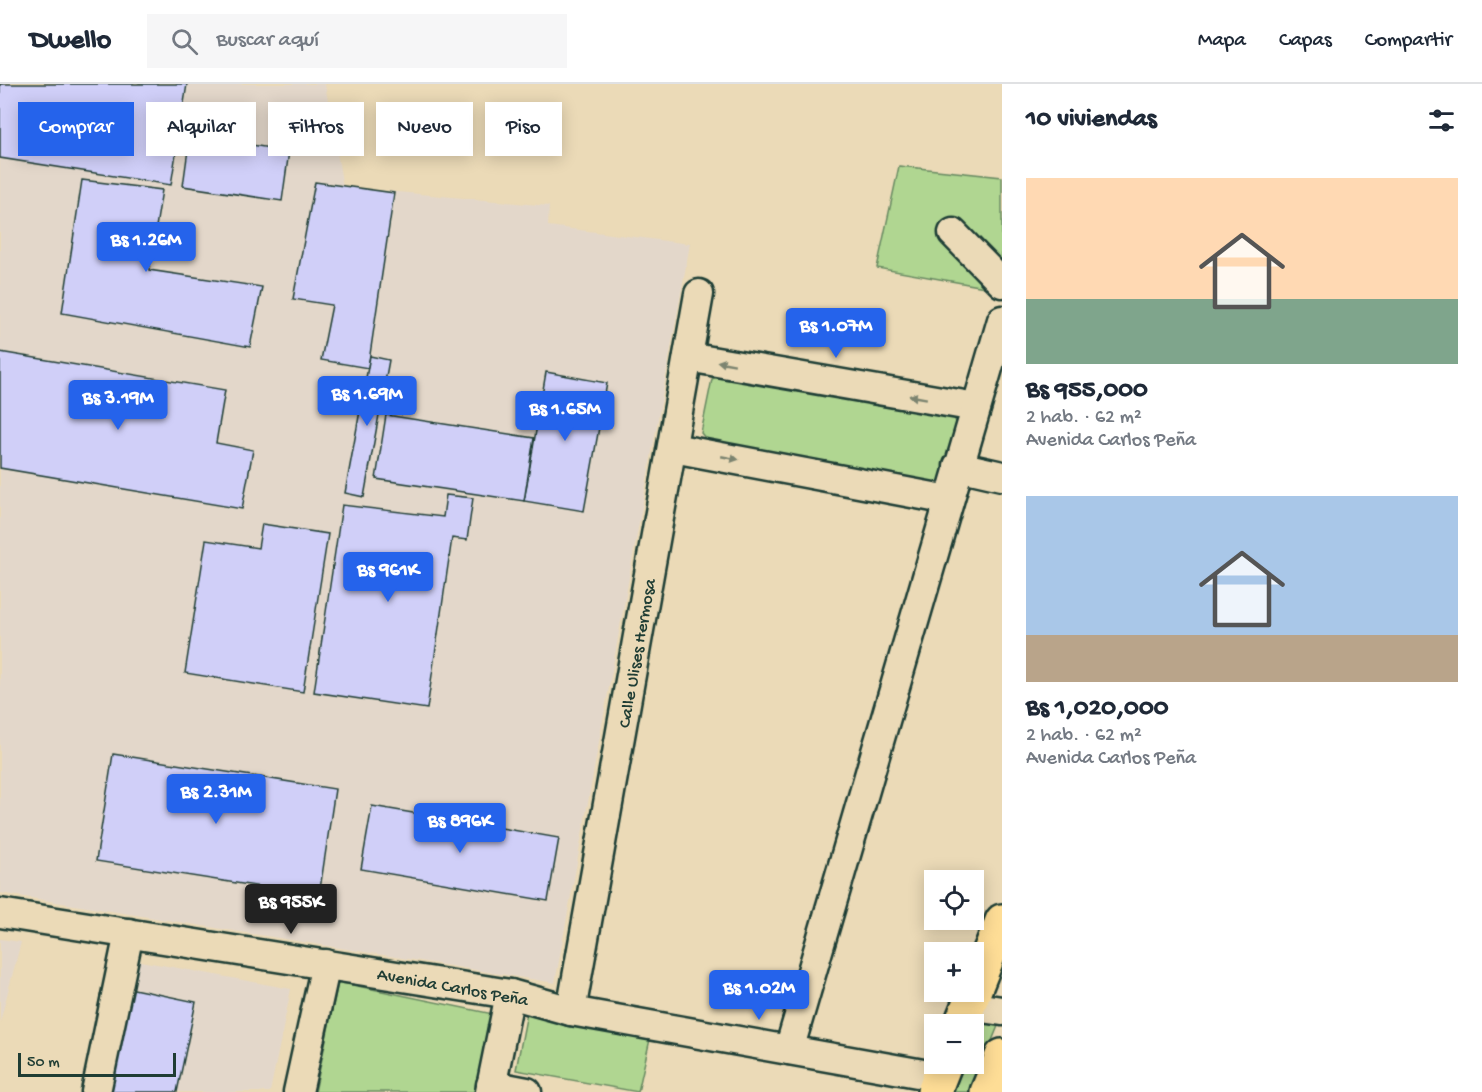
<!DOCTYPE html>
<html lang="es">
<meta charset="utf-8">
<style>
body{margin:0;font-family:"Gochi Hand",sans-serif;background:#f6f6f7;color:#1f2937;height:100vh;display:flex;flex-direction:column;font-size:22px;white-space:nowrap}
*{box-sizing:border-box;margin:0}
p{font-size:20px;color:#747a83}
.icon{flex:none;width:33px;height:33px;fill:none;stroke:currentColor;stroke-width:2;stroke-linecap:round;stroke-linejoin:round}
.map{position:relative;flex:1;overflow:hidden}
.details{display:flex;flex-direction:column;background:#fff;width:480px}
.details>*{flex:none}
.hud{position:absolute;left:18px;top:18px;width:570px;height:54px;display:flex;gap:12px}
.controls{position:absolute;left:924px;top:786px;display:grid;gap:12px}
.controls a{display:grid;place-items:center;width:60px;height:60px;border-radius:0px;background:#fff;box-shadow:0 3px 15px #0003;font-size:30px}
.scale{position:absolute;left:18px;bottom:15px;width:158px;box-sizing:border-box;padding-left:6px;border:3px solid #1f3d34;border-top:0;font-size:16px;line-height:21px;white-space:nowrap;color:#1f3d34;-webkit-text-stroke:4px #ebdab7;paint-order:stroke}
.price{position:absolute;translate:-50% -51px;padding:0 14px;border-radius:6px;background:#2563eb;color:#fff;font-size:20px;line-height:39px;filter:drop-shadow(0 2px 3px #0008)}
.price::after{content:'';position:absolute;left:50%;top:36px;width:18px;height:14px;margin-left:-9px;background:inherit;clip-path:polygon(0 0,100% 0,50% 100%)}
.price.selected{background:#222;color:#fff}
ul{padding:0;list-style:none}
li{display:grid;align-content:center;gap:12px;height:318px;padding:0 24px}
li span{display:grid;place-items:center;height:186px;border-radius:0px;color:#555}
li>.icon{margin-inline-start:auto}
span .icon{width:108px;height:108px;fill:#fffc;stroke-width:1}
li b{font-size:26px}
h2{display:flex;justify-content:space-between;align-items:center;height:72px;padding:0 24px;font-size:26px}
.tag{padding:0 21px;border-radius:0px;background:#fff;box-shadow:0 3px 15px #0003;font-size:21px;line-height:54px}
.tag.selected{background:#2563eb;color:#fff}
header{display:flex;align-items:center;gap:36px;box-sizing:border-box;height:84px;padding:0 30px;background:#fff;border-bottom:2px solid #e0e1e3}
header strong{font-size:28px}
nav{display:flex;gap:33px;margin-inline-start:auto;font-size:21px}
.search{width:420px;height:54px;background:#f6f6f7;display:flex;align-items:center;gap:15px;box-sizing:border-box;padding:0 21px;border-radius:0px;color:#747a83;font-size:22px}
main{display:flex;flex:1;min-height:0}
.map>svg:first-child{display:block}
.built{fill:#e3d7ca}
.green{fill:#b0d691;stroke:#688a62;stroke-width:1.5}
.building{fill:#d0cff8;stroke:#1f3d34;stroke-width:1.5}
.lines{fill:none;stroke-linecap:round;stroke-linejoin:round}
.minor-casing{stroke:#1f3d34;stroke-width:33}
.major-casing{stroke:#1f3d34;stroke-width:38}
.minor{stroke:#ebdab7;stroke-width:28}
.major{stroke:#fedd96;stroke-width:33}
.oneway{fill:#7b846f}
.labels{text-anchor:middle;stroke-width:6;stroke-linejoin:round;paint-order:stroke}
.street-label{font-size:18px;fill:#1f3d34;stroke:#ebdab7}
</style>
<header>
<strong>Dwello</strong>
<div class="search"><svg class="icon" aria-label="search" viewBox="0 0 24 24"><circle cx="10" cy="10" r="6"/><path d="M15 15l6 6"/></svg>Buscar aquí</div>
<nav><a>Mapa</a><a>Capas</a><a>Compartir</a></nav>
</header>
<main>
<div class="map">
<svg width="1002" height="1008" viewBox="0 0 1002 1008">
<rect width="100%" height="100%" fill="#ebdab7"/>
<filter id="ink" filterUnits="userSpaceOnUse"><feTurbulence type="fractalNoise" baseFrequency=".0167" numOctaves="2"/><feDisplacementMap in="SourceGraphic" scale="12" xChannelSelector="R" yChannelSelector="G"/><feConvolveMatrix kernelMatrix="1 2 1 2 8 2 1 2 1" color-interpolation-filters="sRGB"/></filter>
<g filter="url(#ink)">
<g class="built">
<polygon points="0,0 325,0 343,103 549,122 548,142 690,160 555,899 0,809"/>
<polygon points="0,855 21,858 0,938"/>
<polygon points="135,876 291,905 270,1008 107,1008"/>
</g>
<g class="green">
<polygon points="899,82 1002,93 1002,206 877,184"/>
<polygon points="722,290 953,331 957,341 942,396 932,400 707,356 701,349 712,295"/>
<polygon points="338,898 493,930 477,1008 315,1008"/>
<polygon points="527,929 651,951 638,1008 516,986"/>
<polygon points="981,934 1000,937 971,1008 952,1008 963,980 974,980 974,954"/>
</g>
<g class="building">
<polygon points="0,0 187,0 171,101 0,74"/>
<polygon points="190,51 289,67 282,117 183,102"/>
<polygon points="82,96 162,106 149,186 262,203 250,263 62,229"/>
<polygon points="315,98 394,109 368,284 321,276 332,221 293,215"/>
<polygon points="0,268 225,306 216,359 253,366 242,425 0,384"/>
<polygon points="370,272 389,276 364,413 345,409"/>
<polygon points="546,288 607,299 584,427 524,417"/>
<polygon points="386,331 534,354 524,417 376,395"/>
<polygon points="446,411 473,414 467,456 452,454 427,625 314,608 342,421 443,433"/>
<polygon points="262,440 328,450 303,608 185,589 206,456 258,464"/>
<polygon points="113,670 335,705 319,812 96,777"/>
<polygon points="372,722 559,754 548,817 361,785"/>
<polygon points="129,904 196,918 177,1008 107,1008"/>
</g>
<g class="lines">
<defs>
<g id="minor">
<polyline points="953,149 1002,199"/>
<polyline points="688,273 976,323"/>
<polyline points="673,364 949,416"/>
<polyline points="958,382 1002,392"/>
<polyline points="0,829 510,910 571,927 940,993"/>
<polyline points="968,922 1002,927"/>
<polyline points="571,927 699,210"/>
<polyline points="789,966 1002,236"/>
<polyline points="491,1001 527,1008"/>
<polyline points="96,1008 129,849"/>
<polyline points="298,1008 326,880"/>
<polyline points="490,1008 510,910"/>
</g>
<g id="major">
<polyline points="961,940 1002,837"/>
<polyline points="934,1008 945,980"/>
<polyline points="987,1008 1002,972"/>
</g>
</defs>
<use href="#minor" class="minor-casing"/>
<use href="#major" class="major-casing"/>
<use href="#minor" class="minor"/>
<use href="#major" class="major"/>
</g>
<defs><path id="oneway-solid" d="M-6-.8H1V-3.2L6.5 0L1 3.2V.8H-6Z" transform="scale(1.5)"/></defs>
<g class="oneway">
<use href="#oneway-solid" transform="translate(726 279) rotate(-170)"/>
<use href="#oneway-solid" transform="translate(918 313) rotate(-170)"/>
<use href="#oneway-solid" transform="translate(730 374) rotate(11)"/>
</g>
</g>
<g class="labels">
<g class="street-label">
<text transform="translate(636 569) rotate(-80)" y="6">Calle Ulises Hermosa</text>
<text transform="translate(453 902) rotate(10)" y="6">Avenida Carlos Peña</text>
</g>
</g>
</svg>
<div class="controls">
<a><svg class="icon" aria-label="locate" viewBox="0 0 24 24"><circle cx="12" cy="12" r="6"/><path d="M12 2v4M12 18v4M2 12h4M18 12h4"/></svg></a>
<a>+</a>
<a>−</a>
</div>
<div class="scale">50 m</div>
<b class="price" style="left:146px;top:189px">Bs 1.26M</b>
<b class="price" style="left:836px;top:275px">Bs 1.07M</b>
<b class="price" style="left:367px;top:343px">Bs 1.69M</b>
<b class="price" style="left:118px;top:347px">Bs 3.19M</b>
<b class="price" style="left:565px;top:358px">Bs 1.65M</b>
<b class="price" style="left:388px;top:519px">Bs 961K</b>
<b class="price" style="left:216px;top:741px">Bs 2.31M</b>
<b class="price" style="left:460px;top:770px">Bs 896K</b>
<b class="price selected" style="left:291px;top:851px">Bs 955K</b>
<b class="price" style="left:759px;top:937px">Bs 1.02M</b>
<div class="hud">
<a class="tag selected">Comprar</a>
<a class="tag">Alquilar</a>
<a class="tag">Filtros</a>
<a class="tag">Nuevo</a>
<a class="tag">Piso</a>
</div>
</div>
<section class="details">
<h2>10 viviendas<svg class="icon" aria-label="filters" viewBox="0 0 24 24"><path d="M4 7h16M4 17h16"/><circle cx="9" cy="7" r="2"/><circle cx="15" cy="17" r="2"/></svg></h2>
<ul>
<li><span style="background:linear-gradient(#ffd9b3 65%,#7fa58c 0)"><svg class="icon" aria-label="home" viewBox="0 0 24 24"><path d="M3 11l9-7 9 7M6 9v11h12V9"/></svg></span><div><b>Bs 955,000</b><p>2 hab. · 62 m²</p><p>Avenida Carlos Peña</p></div></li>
<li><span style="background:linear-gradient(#a9c7e8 75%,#b9a48a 0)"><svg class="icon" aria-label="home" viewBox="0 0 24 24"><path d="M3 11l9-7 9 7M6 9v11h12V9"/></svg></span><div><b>Bs 1,020,000</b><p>2 hab. · 62 m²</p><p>Avenida Carlos Peña</p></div></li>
</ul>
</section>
</main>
